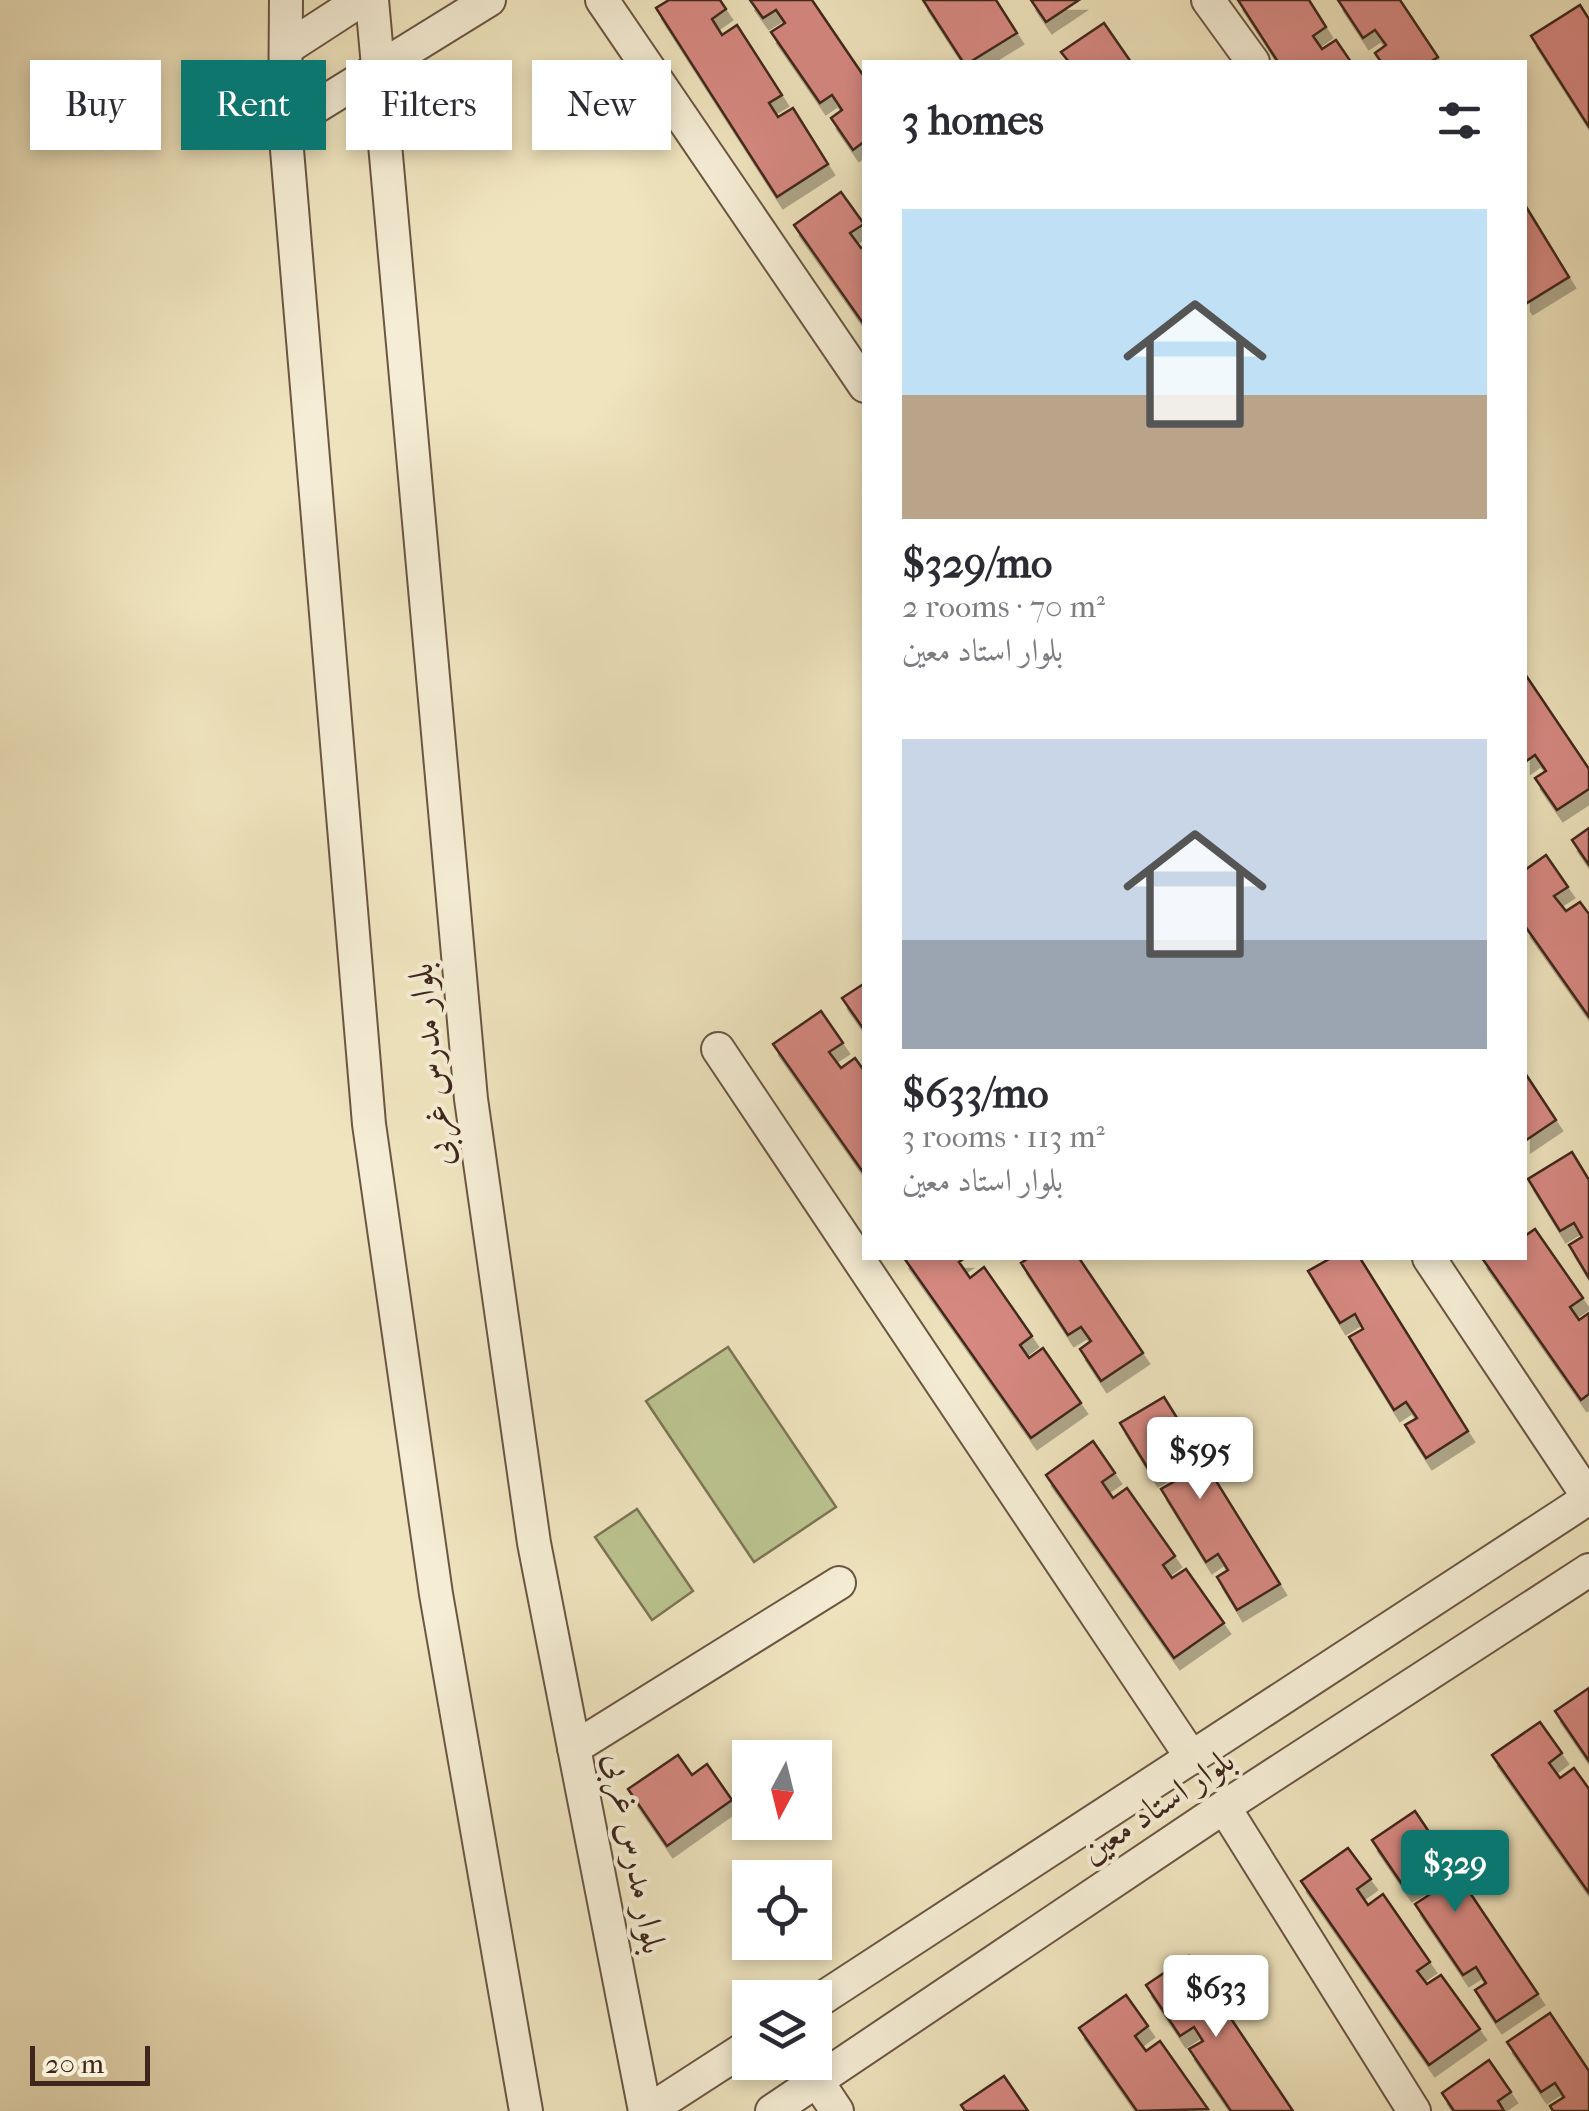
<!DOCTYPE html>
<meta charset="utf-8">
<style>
body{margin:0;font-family:"IM FELL French Canon",Amiri,serif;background:#f2f2f3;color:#2b2b33;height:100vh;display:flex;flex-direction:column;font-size:38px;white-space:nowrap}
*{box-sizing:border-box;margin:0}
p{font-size:32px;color:#7c7c81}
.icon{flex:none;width:55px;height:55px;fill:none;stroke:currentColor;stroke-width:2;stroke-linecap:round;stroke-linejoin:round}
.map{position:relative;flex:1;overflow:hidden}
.drawer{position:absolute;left:862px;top:60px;width:665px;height:1200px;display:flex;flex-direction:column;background:#fff;border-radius:0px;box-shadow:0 5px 15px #0003}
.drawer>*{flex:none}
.banner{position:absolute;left:30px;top:60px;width:682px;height:90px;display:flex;gap:20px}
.needle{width:65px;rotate:187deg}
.tools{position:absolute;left:732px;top:1740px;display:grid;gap:20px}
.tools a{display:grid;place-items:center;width:100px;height:100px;border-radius:0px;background:#fff;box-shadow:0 5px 15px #0003;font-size:50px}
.scale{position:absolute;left:30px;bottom:25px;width:120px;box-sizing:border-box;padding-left:10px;border:5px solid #3f261b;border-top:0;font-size:28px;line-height:35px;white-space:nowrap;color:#3f261b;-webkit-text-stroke:8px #f5edd5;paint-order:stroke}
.price{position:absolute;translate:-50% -85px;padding:0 22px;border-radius:10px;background:#fff;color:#222;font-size:32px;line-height:65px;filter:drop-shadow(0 2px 5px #0008)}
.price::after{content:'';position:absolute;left:50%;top:60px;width:30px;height:22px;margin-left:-15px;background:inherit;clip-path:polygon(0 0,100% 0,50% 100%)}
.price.on{background:#0f766e;color:#fff}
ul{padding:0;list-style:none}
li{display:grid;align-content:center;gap:20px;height:530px;padding:0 40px}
li span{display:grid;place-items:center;height:310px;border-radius:0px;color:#555}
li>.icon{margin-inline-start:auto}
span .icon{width:180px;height:180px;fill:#fffc;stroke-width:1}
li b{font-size:42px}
h2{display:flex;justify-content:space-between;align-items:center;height:120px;padding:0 40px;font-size:42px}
.tag{padding:0 35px;border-radius:0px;background:#fff;box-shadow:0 5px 15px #0003;font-size:35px;line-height:90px}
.tag.on{background:#0f766e;color:#fff}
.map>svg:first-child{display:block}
.grass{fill:#bbc490;stroke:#7d7556;stroke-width:2.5}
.building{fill:#d78982;stroke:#3f261b;stroke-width:2.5;filter:url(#shadow)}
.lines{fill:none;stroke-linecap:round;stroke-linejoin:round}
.minor-casing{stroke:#6b5644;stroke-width:36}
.minor{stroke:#f5edd5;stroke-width:32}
.labels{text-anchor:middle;stroke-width:8;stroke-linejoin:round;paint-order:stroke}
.street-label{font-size:35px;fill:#3f261b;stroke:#f5edd5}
</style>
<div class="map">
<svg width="1589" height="2111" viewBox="0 0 1589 2111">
<defs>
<filter id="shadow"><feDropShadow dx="6" dy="11" stdDeviation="0" flood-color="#0004"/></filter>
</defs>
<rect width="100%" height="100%" fill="#efe4be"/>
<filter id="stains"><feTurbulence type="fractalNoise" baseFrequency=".002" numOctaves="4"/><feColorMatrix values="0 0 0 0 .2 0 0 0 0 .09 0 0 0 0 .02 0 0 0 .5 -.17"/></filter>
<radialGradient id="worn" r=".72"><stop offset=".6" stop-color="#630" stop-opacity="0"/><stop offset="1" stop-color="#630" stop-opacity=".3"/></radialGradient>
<g class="grass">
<polygon points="728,1347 836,1507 754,1562 646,1401"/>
<polygon points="637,1509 693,1591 652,1620 595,1537"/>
</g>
<g class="building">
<polygon points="669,0 720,0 726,9 712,19 722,35 737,25 782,95 769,103 778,117 793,108 828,164 777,197 656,8"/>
<polygon points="750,0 812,0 865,78 865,141 853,150 831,118 842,110 832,95 820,103 771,32 785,23 776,10 763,18"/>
<polygon points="923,0 996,0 1017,33 970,62 963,62"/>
<polygon points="1031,0 1079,0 1046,22"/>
<polygon points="1238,0 1309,0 1326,27 1313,36 1322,49 1336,40 1351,62 1278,62"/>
<polygon points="1338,0 1400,0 1438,57 1430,62 1381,62 1375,53 1386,45 1375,30 1363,38"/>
<polygon points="1580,5 1589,19 1589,127 1531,36"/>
<polygon points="1104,23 1131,62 1069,62 1061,52"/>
<polygon points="841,192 864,224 850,233 861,248 865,246 865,326 794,225"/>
<polygon points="1525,205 1569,277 1527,303 1525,300"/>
<polygon points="1525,674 1589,769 1589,789 1557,810 1535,778 1546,771 1535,755 1525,762"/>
<polygon points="1589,828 1589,865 1572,840"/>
<polygon points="1546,855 1568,887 1554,896 1566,911 1580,902 1589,914 1589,1017 1525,926 1525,870"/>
<polygon points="865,983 865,1031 842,998"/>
<polygon points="821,1011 843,1043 829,1052 841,1068 855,1058 865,1072 865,1175 773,1044"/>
<polygon points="1525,1073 1556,1120 1525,1141"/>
<polygon points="1572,1152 1589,1180 1589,1278 1569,1245 1582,1237 1574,1223 1560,1231 1528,1179"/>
<polygon points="1535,1229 1583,1298 1570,1307 1579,1320 1589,1313 1589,1394 1581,1400 1482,1258 1525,1258 1525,1236"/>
<polygon points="904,1258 965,1258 959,1262 970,1278 984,1267 1032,1336 1020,1345 1029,1358 1043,1348 1081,1403 1031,1438"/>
<polygon points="1029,1258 1079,1258 1143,1353 1101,1381 1080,1349 1091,1341 1081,1327 1068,1335 1021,1263"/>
<polygon points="1331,1258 1360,1258 1468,1431 1426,1458 1405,1425 1417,1418 1406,1402 1394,1410 1349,1337 1363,1329 1355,1314 1340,1323 1308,1271"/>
<polygon points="1164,1397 1280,1584 1237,1610 1217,1577 1228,1570 1218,1554 1206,1562 1161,1489 1175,1481 1166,1467 1152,1475 1120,1423"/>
<polygon points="1093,1441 1115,1473 1102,1482 1113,1498 1127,1488 1175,1556 1163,1565 1172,1578 1186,1569 1224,1623 1174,1658 1046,1475"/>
<polygon points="1589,1688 1589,1761 1555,1711"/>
<polygon points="1540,1722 1562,1753 1549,1763 1560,1778 1574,1768 1589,1789 1589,1893 1492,1755"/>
<polygon points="678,1755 692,1775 707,1764 732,1800 667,1846 628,1789"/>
<polygon points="1415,1811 1538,1994 1496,2022 1475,1990 1486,1983 1476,1967 1463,1975 1415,1904 1429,1895 1420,1882 1406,1890 1372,1840"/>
<polygon points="1348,1848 1371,1879 1357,1889 1368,1905 1383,1894 1430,1962 1417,1971 1427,1984 1441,1975 1480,2029 1429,2065 1301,1881"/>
<polygon points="1189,1956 1293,2111 1231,2111 1189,2049 1203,2041 1194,2027 1180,2036 1146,1985"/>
<polygon points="1126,1995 1148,2026 1135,2036 1146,2051 1160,2041 1208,2109 1137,2111 1079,2028"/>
<polygon points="1550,2013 1589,2071 1589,2111 1553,2111 1550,2106 1564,2097 1555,2083 1541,2092 1507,2042"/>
<polygon points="1489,2060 1511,2092 1498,2101 1504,2111 1454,2111 1442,2093"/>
<polygon points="1004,2076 1028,2111 965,2111 961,2105"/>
</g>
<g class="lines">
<defs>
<g id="minor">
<polyline points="286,0 285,126 369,1124 436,1594 526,2111"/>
<polyline points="372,0 471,1099 534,1543 645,2111"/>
<polyline points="602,0 865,386"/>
<polyline points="1208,0 1253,62"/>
<polyline points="287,48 361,0"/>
<polyline points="285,126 489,0"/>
<polyline points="718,1049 1192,1758"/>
<polyline points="1429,1258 1589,1498"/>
<polyline points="574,1748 839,1583"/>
<polyline points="1224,1807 1414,2111"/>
<polyline points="815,2003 1589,1498"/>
<polyline points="817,2081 837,2111"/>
<polyline points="648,2111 750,2045"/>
<polyline points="772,2111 1224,1807 1589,1570"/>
</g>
</defs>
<use href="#minor" class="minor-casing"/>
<use href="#minor" class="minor"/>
</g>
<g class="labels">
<g class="street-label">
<text transform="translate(430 1065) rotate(-96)" y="12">بلوار مدرس غربی</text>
<text transform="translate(1157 1805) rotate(-34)" y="12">بلوار استاد معین</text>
<text transform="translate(636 1853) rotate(79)" y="12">بلوار مدرس غربی</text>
</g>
</g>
<rect width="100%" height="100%" filter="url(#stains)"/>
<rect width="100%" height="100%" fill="url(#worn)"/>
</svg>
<div class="tools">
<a><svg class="needle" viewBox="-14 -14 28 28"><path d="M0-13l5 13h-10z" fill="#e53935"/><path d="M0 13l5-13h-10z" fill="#7c7c81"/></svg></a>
<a><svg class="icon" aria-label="locate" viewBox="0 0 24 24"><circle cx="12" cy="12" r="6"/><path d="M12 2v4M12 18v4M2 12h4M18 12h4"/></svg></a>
<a><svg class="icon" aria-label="layers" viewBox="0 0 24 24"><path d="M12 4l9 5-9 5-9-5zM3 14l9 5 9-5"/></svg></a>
</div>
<div class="scale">20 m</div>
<b class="price" style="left:1200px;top:1502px">$595</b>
<b class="price on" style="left:1455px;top:1915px">$329</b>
<b class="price" style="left:1216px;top:2040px">$633</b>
<div class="banner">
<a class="tag">Buy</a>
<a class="tag on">Rent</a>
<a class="tag">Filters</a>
<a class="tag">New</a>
</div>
<section class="drawer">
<h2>3 homes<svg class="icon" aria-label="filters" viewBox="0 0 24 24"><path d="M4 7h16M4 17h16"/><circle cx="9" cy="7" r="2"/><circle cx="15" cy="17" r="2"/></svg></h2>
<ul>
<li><span style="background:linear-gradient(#bfe0f5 60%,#b9a48a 0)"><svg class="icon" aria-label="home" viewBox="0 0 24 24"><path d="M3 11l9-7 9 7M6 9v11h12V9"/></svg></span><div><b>$329/mo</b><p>2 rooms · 70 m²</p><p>بلوار استاد معین</p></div></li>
<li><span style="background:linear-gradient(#c9d6e8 65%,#9aa5b1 0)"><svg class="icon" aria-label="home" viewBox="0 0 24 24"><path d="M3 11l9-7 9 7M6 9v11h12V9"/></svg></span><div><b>$633/mo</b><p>3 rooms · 113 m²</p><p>بلوار استاد معین</p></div></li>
</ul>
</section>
</div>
